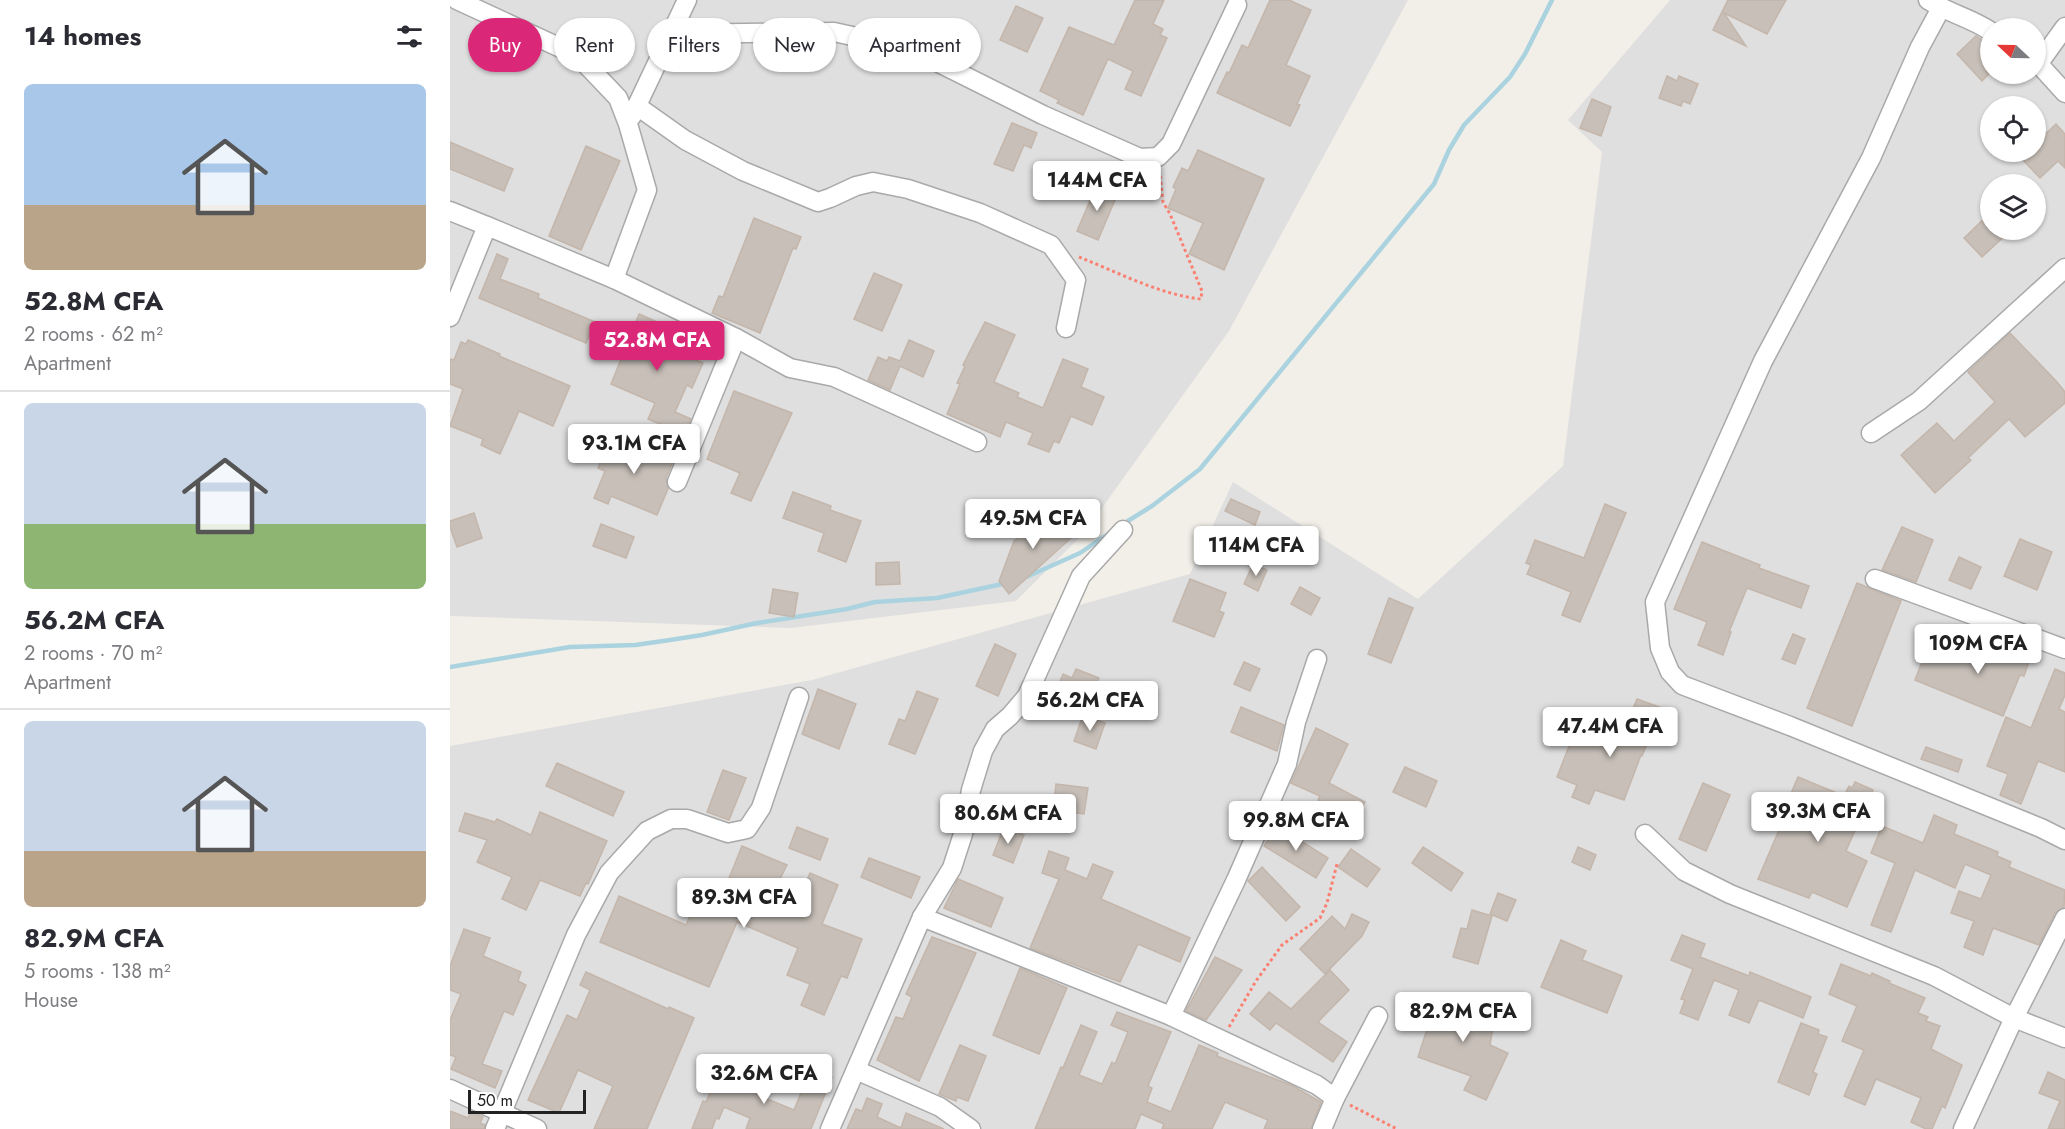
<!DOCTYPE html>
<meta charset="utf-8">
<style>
body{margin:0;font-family:Jost,sans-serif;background:#f2f2f3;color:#2b2b33;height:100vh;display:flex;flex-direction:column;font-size:22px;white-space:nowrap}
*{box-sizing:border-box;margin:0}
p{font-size:20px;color:#7c7c81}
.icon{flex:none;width:33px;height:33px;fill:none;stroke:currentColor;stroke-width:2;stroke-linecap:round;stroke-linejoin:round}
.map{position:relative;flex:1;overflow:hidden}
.details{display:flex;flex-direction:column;background:#fff;width:450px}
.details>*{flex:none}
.banner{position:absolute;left:18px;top:18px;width:570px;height:54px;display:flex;gap:12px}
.needle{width:39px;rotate:292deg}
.tools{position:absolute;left:1530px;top:18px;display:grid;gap:12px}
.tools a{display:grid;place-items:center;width:66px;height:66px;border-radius:50%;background:#fff;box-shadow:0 2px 4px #0004;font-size:30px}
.scale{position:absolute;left:18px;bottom:15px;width:118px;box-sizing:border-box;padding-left:6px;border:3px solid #222;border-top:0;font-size:16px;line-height:21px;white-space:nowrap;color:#222;-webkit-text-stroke:4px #fff;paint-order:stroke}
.price{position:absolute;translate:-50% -51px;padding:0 14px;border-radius:6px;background:#fff;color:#222;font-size:20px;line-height:39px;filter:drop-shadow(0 2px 3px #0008)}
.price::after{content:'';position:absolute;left:50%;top:36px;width:18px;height:14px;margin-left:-9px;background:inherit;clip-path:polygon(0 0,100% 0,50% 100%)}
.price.current{background:#db2777;color:#fff}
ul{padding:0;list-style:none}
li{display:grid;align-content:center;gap:12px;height:318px;padding:0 24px}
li+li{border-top:2px solid #e1e1e2}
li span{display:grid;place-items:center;height:186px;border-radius:9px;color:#555}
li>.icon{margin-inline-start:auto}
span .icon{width:108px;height:108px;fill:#fffc;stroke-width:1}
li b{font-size:26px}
h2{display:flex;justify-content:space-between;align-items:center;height:72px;padding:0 24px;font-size:26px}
.chip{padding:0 21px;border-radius:27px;background:#fff;box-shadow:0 2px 4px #0004;font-size:21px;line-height:54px}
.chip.current{background:#db2777;color:#fff}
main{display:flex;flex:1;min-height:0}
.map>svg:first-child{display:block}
.residential{fill:#e0dfdf;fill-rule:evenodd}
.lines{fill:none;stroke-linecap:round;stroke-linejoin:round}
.stream{stroke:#aad3df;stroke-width:4.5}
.building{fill:#c7bfb8;stroke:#c4b6ab;stroke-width:1.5}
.street-casing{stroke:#a9a9a9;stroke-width:21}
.path{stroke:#fa8072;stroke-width:3;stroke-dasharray:3 3;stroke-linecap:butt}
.street{stroke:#fff;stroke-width:18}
</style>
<main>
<section class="details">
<h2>14 homes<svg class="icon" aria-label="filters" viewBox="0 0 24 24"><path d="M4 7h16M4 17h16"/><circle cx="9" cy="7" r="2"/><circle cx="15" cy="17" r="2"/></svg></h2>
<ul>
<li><span style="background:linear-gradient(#a9c7e8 65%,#b9a48a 0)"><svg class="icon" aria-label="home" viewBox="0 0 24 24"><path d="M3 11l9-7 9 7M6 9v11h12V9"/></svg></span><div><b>52.8M CFA</b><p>2 rooms · 62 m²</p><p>Apartment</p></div></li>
<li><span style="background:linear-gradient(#c9d6e8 65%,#8fb573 0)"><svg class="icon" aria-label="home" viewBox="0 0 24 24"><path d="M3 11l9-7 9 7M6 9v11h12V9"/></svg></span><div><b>56.2M CFA</b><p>2 rooms · 70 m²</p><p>Apartment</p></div></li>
<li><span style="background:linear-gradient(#c9d6e8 70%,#b9a48a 0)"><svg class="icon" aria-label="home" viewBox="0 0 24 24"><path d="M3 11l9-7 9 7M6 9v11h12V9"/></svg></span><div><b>82.9M CFA</b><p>5 rooms · 138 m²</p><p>House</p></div></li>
</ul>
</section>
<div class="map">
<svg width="1615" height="1129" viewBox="0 0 1615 1129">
<rect width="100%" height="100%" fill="#f2efe9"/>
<g class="residential">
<polygon points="0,0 958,0 779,331 634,533 566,601 341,628 0,616"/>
<path d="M1220,0H1615V1129H0V746L362,680L740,574L783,482L968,599L1113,466L1152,152L1118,120ZM1540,28H1586V74H1540ZM1540,106H1586V152H1540ZM1540,184H1586V230H1540Z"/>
</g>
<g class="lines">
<g class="stream">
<polyline points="673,524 702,506 750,469 984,184 999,150 1014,125 1060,77 1075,54 1102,0"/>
<polyline points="574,578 630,553 661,532"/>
<polyline points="0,667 120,647 185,645 220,640 252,635 307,623 397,609 425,602 487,598 557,583"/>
</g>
</g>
<g class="building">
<polygon points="685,0 714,0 703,24 713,29 710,35 717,38 691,96 675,89 683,71 658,59 633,115 607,103 609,100 590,91 619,27 664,45"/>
<polygon points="820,0 839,0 861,10 836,65 860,76 847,104 850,105 840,126 767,93 777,72 779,73 792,45 798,48"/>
<polygon points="1278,0 1336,0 1317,34 1274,13 1296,46 1263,30"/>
<polygon points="566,6 593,18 577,52 550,40"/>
<polygon points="1526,36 1540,46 1540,73 1532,81 1507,54"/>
<polygon points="1217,76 1227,81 1229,76 1248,84 1240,104 1233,101 1231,106 1209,98"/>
<polygon points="1142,99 1161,107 1151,136 1130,128"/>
<polygon points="562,123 587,133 581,148 574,145 563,171 544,164"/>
<polygon points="1606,124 1615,134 1615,168 1608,161 1590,178 1571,158 1577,152 1586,152 1586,143"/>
<polygon points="0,142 63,169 54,191 0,169"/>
<polygon points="136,146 170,161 131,250 99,236"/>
<polygon points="748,150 814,179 774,270 739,254 753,223 718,208 726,189 723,187 732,168 738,171"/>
<polygon points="647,184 668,193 648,240 627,231"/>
<polygon points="1540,213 1540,230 1561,230 1532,257 1514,238"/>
<polygon points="304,218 351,237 346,249 343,248 310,333 262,313 269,296 273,297"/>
<polygon points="47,254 58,259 50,279 89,294 88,298 145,322 136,343 29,298"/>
<polygon points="424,273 452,285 432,331 404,319"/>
<polygon points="189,314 232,333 224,351 253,363 242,388 237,385 225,412 241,419 233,436 221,431 222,429 198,419 205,403 161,384"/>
<polygon points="535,322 565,335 544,382 569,393 567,397 593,408 613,359 638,369 631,387 654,397 642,425 621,416 609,443 604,441 599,452 578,444 583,433 556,422 550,437 497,414 510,384 507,383 515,366 513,365"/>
<polygon points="1560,333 1607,382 1615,392 1615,403 1575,437 1559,419 1518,458 1521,460 1485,493 1451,455 1487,423 1504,441 1545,402 1518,372"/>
<polygon points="18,340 50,354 49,356 120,386 103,426 69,411 50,454 31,445 33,439 0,426 13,389 0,384 0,359 4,360 11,342 16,344"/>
<polygon points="459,340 484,351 473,377 450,366 440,390 418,380 428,357 437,361 439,357 450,361"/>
<polygon points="284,391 342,413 301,501 281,493 290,473 257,459"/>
<polygon points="161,434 224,459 216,478 218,489 207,515 161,496 158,504 144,498 155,471 148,468"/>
<polygon points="343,492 381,506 380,510 411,521 396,562 368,551 374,533 333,518"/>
<polygon points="781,499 810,512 805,525 775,511"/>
<polygon points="1155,504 1176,513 1130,622 1112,615 1121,592 1077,574 1081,565 1076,563 1085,540 1134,558"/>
<polygon points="599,510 621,538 559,594 549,581 564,541"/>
<polygon points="24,513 32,538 7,547 0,527 0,521"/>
<polygon points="151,524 184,537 176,558 143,546"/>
<polygon points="1452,527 1483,540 1466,582 1432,570"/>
<polygon points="1570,539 1602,552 1587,590 1554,576"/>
<polygon points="1252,542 1310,565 1309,568 1359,586 1351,608 1297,588 1279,632 1281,632 1273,655 1248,645 1257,622 1224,609"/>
<polygon points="1509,557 1531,567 1521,589 1499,580"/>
<polygon points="449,562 450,584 426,585 426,563"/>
<polygon points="803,564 817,570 808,591 794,584"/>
<polygon points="740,579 776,593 769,611 774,613 764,637 723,621"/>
<polygon points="1407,583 1451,601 1402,726 1357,708"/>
<polygon points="850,587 870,598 861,615 841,604"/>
<polygon points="323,589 348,593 344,617 319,613"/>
<polygon points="939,598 963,608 941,663 918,654"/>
<polygon points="1343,634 1355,639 1345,664 1332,659"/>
<polygon points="1537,637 1582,653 1574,676 1570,675 1553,716 1465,680 1477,649 1526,665"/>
<polygon points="545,644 566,654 548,696 526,686"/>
<polygon points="794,662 810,669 800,691 784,684"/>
<polygon points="626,669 649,678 634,715 602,702 613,674 622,678"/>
<polygon points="1605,669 1615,673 1615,695 1609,709 1615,712 1615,772 1588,761 1571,804 1550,795 1558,774 1537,766 1556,717 1581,728"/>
<polygon points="368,689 406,704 389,749 352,734"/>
<polygon points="467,691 488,699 465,754 439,744 449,719 455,721"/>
<polygon points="1187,699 1212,708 1192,756 1191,755 1174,800 1145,790 1139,804 1122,797 1127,785 1107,777 1123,736 1145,744 1146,741 1166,750"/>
<polygon points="791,707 834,725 827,751 781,732"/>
<polygon points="633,715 655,723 646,749 624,741"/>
<polygon points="866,728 898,744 879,783 915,802 905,820 868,800 870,796 841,783"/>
<polygon points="1476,747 1512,760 1508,772 1471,759"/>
<polygon points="107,763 174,792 163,816 96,786"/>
<polygon points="955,767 987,781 976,807 943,792"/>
<polygon points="273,770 296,778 279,820 257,812"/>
<polygon points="1348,777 1394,796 1399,786 1402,788 1405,782 1423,790 1396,851 1417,861 1397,907 1362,892 1359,898 1308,879 1332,823 1335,824 1345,800 1339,798"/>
<polygon points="1253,783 1280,795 1256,851 1229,839"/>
<polygon points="606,784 638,788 634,814 603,810"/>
<polygon points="90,812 157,841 138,884 136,883 130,896 90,880 76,910 52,899 62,877 27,862 37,840 9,831 15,813 45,822 47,819 81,835"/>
<polygon points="1484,815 1507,825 1504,834 1548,852 1547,856 1561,862 1559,867 1615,890 1614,907 1605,913 1589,945 1543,928 1533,955 1514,947 1524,921 1501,913 1509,891 1531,899 1541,875 1515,864 1505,888 1465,870 1441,932 1421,925 1445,863 1421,853 1432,826 1473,843"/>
<polygon points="827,826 878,858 866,878 814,846"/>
<polygon points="347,827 378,839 370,860 339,848"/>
<polygon points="554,827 574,835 563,863 543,855"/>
<polygon points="292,846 337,865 329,881 352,891 360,873 388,885 372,924 412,939 397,978 391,976 374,1015 351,1005 360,984 337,975 348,948 287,922 259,987 150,942 169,896 236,925 245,904 265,913"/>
<polygon points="973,847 1013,873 1001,891 962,863"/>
<polygon points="1128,847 1146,855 1140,870 1122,862"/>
<polygon points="901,849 930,869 917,887 888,867"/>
<polygon points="599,851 619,858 615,870 637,879 643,864 663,872 651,899 740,938 730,962 688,944 670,982 580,948 609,879 592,873"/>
<polygon points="419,858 470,877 461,898 411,877"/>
<polygon points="812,867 850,907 836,921 798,881"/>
<polygon points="508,879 553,898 541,927 494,908"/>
<polygon points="1048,893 1066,900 1057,921 1040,914"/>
<polygon points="1022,910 1042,916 1028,964 1003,957 1011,928 1017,929"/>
<polygon points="902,914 919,922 912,936 875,974 850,949 882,916 895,929"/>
<polygon points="14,929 40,938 33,956 71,972 68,981 76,985 63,1015 54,1011 32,1064 52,1071 45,1088 1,1069 6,1057 0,1055 0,1020 11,994 0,990 0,966"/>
<polygon points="1232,935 1255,944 1250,957 1299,976 1300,972 1361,997 1353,1018 1309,1000 1299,1023 1279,1015 1289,990 1264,980 1248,1020 1230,1013 1235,1000 1231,999 1243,969 1221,960"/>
<polygon points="482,937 526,953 469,1081 427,1060 446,1017 453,1019 462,997 456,994"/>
<polygon points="1111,940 1136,951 1132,960 1172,976 1157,1013 1091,987"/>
<polygon points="765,957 792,970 756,1020 736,1011"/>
<polygon points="1391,964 1421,976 1422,973 1440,981 1439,983 1475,998 1468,1013 1478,1017 1476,1021 1490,1026 1481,1049 1512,1065 1495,1108 1492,1106 1482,1129 1476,1129 1461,1122 1471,1098 1426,1079 1415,1105 1394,1096 1414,1050 1392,1041 1407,1006 1379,994"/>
<polygon points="570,968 617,988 589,1054 543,1035"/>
<polygon points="880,970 899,990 868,1022 897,1042 883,1062 826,1023 820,1030 800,1014 819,992 841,1009"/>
<polygon points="136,972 218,1009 219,1007 244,1018 197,1129 144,1129 163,1086 128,1070 109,1113 78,1100 117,1015 127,1020 140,990 130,985"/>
<polygon points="977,999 1017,1007 1017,1004 1046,1009 1040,1045 1058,1053 1036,1100 1014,1090 1021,1076 968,1057 978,1026 972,1025"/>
<polygon points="667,1012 721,1032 698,1086 702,1088 697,1102 721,1112 749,1045 768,1053 767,1056 843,1086 871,1102 861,1129 814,1129 818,1120 775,1102 762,1129 712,1129 714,1124 691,1114 685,1129 585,1129 611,1067 613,1068 631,1025 647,1032 629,1075 652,1084 662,1062 665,1064 678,1032 661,1025"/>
<polygon points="1351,1023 1369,1030 1368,1034 1377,1037 1363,1072 1367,1074 1359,1095 1328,1082"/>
<polygon points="510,1045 536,1056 518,1101 507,1097 506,1101 489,1094"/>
<polygon points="361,1068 382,1077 361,1129 296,1129 300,1118 274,1107 269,1119 266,1118 262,1129 242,1129 253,1101 256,1102 268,1074 311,1092 310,1096 344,1110"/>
<polygon points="1598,1072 1615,1080 1615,1129 1598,1129 1610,1101 1589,1093"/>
<polygon points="417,1098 432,1104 427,1117 451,1128 456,1113 494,1129 397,1129 406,1109 412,1111"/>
<polygon points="0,1111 18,1118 21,1111 33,1117 30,1123 35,1125 34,1129 0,1129"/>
</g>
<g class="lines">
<defs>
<g id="street">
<polyline points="7,0 128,56 168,98 178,124 197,190 164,279"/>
<path d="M1478,0C1498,13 1521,18 1540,31"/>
<polyline points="1491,8 1470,47 1421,158 1313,361 1205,602 1210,648 1220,672 1232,685 1340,726 1591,828 1615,840"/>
<polyline points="220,34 384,32 461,49 593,115 690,158 708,157 721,144 787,5"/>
<polyline points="1586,61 1615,93"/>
<polyline points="1589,63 1615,27"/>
<polyline points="187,106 235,140 293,171 368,202 380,198 406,186 423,182 458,189 530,213 601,245 626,280 616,328"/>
<polyline points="182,116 237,0"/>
<polyline points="0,211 37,226"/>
<polyline points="0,317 37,226 164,279 286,338 227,482"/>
<polyline points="286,338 340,368 384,377 527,442"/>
<polyline points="1421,433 1469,401 1615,268"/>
<polyline points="1425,579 1615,649"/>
<polyline points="1195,834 1234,871 1280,894 1484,976 1564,1018 1615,1038"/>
<polyline points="472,917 721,1016 867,1085 885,1098"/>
<polyline points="721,1016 786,880 837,764 846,722 867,659"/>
<polyline points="406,1070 490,1107 521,1129"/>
<polyline points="0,1089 87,1129"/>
<polyline points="45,1129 126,935 159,873 197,831 221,819 237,819 278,833 297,829 311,808 349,697"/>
<polyline points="380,1129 472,917 502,868 513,834 521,790 533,751 545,729 560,716 577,696 631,576 673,530"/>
<polyline points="872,1129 885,1098 928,1016"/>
<polyline points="1513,1129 1564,1018 1615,918"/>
</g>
</defs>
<use href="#street" class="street-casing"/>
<g class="path">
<path d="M629,257C667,272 711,295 751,299L752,291L720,214L713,202L710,174"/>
<polyline points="779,1027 806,981 832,945 870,918 877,903 887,864"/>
<polyline points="900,1105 947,1129"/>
</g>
<use href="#street" class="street"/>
</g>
</svg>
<div class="tools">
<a><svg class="needle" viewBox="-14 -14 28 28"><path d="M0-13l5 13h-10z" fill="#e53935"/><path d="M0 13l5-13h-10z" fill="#7c7c81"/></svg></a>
<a><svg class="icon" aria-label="locate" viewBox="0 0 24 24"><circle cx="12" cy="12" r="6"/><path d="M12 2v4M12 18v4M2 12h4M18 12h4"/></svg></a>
<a><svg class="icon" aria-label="layers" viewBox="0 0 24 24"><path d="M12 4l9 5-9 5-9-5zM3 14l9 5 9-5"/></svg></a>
</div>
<div class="scale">50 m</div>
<b class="price" style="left:647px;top:212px">144M CFA</b>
<b class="price current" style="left:207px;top:372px">52.8M CFA</b>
<b class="price" style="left:184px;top:475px">93.1M CFA</b>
<b class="price" style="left:583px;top:550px">49.5M CFA</b>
<b class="price" style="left:806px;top:577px">114M CFA</b>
<b class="price" style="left:1528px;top:675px">109M CFA</b>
<b class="price" style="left:640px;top:732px">56.2M CFA</b>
<b class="price" style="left:1160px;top:758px">47.4M CFA</b>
<b class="price" style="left:1368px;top:843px">39.3M CFA</b>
<b class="price" style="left:558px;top:845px">80.6M CFA</b>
<b class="price" style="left:846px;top:852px">99.8M CFA</b>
<b class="price" style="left:294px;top:929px">89.3M CFA</b>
<b class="price" style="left:1013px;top:1043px">82.9M CFA</b>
<b class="price" style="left:314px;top:1105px">32.6M CFA</b>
<div class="banner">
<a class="chip current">Buy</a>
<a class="chip">Rent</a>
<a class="chip">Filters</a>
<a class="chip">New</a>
<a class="chip">Apartment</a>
</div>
</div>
</main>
